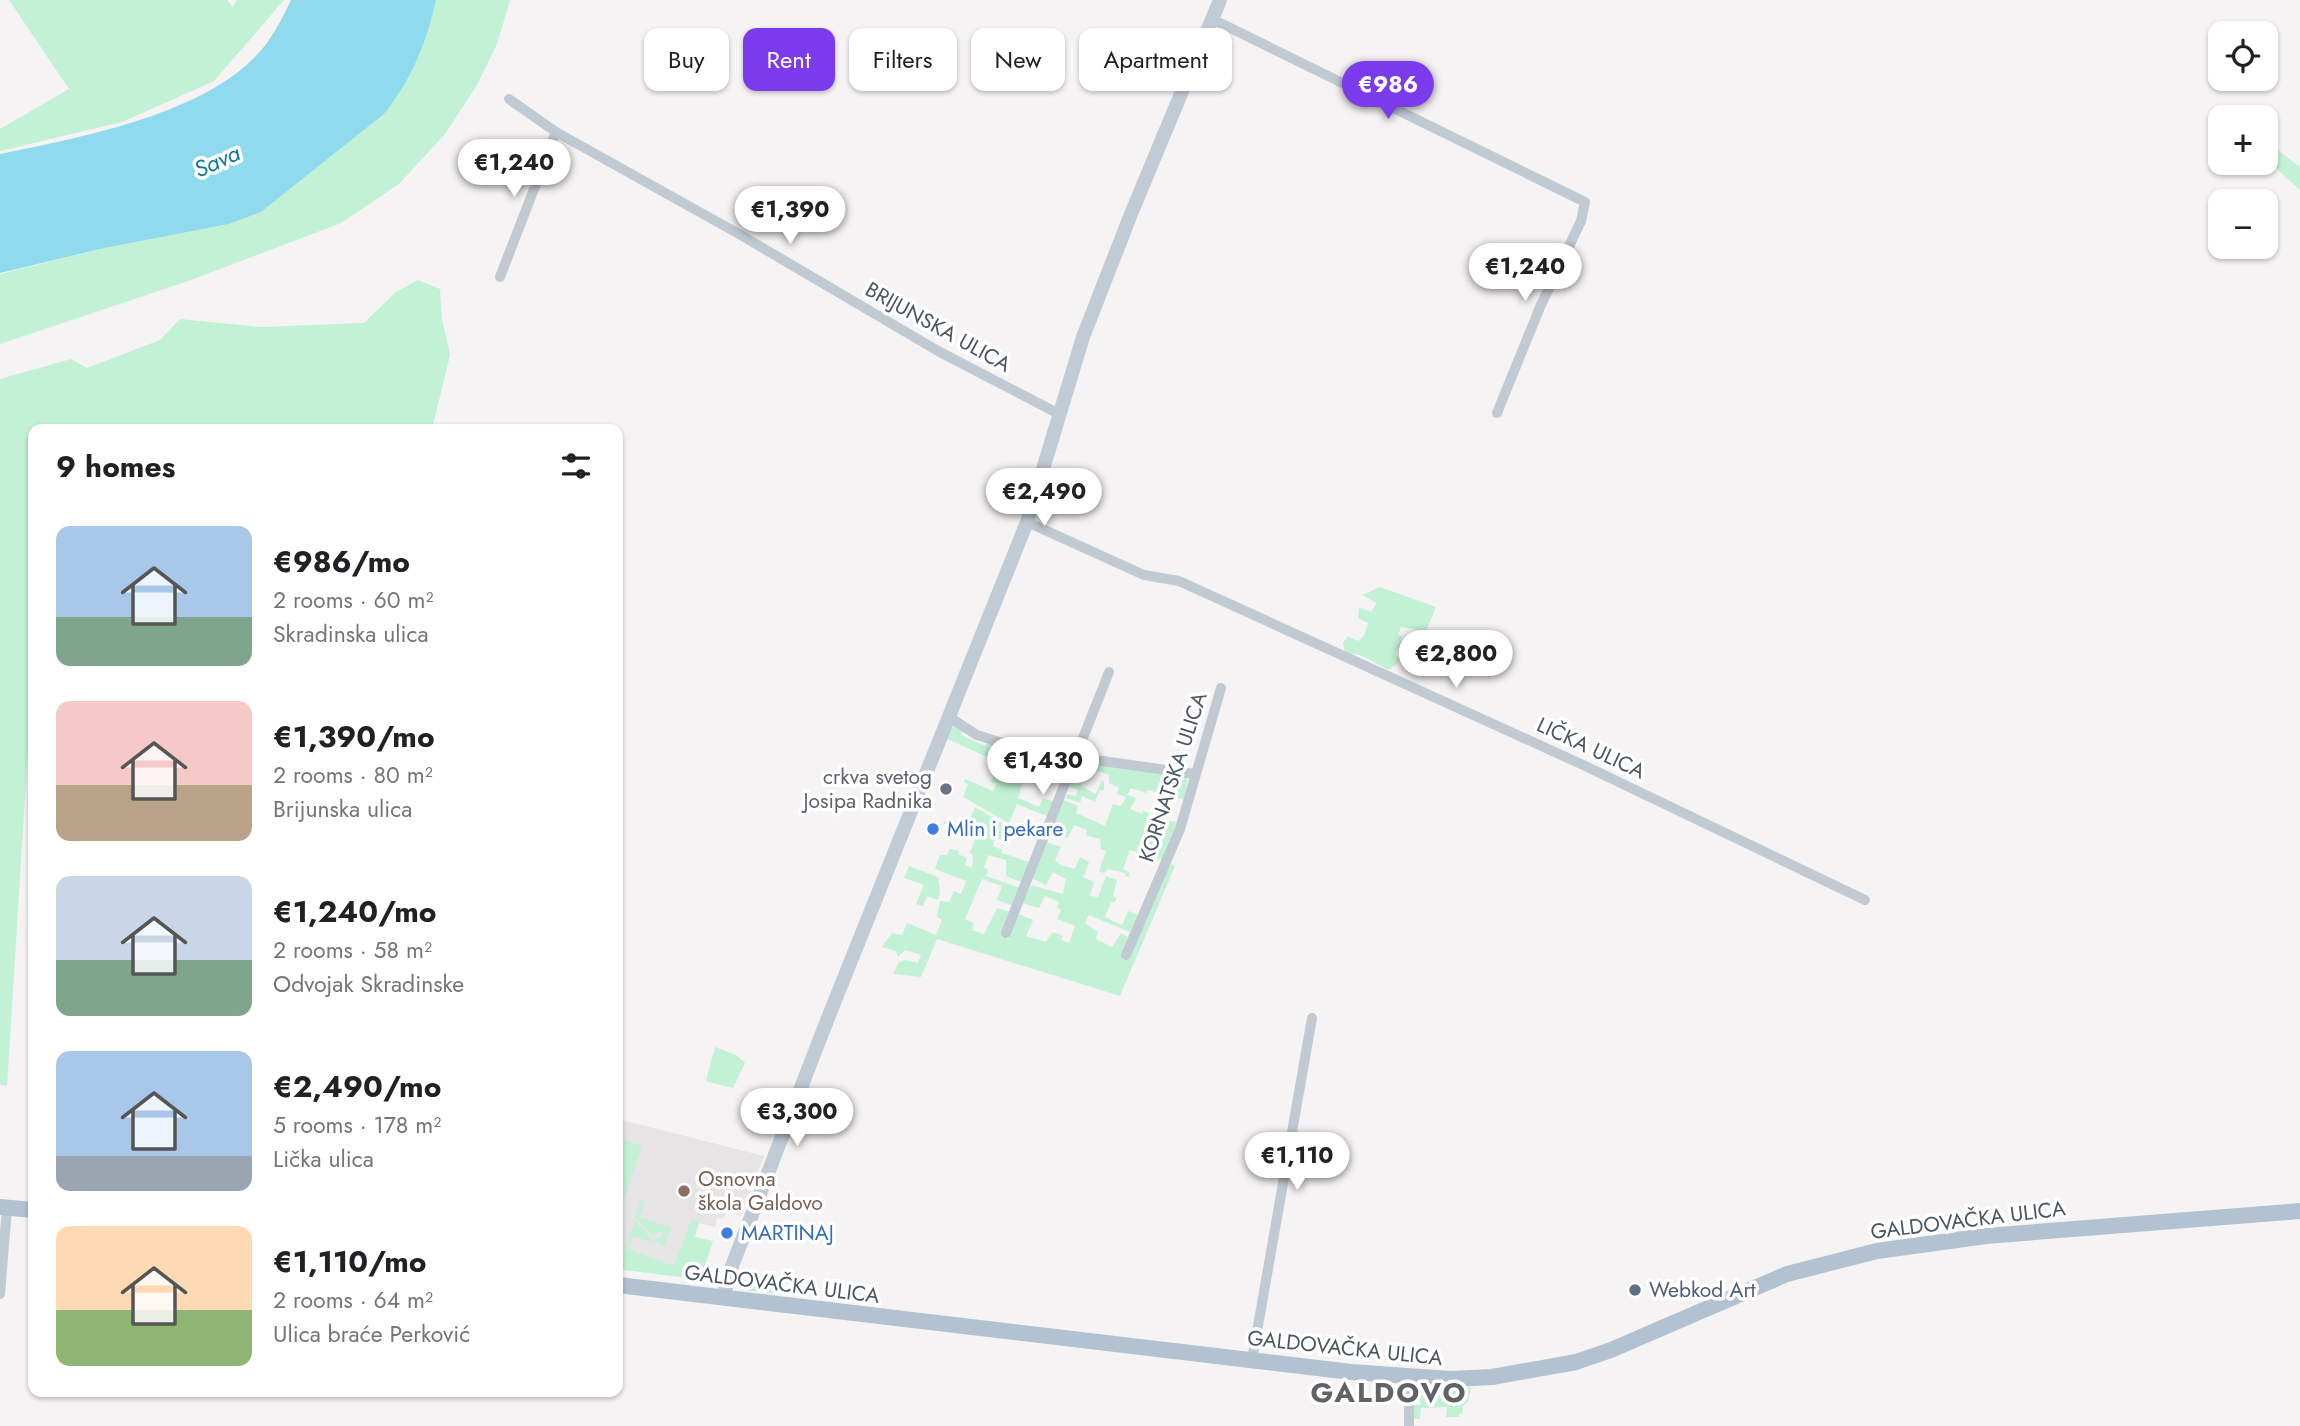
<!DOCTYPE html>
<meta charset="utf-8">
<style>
body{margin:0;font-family:Jost,sans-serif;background:#f6f6f6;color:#202124;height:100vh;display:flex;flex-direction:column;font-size:26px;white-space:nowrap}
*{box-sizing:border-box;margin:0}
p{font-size:23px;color:#757577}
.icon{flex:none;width:38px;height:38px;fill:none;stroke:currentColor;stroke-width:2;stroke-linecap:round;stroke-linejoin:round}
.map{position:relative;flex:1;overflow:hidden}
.sheet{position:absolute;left:28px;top:424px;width:595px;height:973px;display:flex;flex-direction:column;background:#fff;border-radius:14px;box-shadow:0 2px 5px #0004}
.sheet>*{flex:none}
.guide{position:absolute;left:644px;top:28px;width:665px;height:63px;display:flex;gap:14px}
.tools{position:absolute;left:2208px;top:21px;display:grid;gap:14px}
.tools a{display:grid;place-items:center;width:70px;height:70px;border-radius:14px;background:#fff;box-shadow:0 2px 5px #0004;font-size:35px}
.price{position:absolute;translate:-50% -60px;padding:0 16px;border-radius:24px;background:#fff;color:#222;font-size:23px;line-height:46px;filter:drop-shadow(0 2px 4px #0008)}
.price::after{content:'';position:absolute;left:50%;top:42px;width:21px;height:16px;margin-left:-10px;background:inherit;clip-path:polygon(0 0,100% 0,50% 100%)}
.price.selected{background:#7c3aed;color:#fff}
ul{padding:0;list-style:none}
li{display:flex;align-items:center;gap:21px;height:175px;padding:0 28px}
li span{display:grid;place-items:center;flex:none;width:196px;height:140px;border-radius:14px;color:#555}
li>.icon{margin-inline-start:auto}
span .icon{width:84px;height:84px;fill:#fffc;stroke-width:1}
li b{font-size:30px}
h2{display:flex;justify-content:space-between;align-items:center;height:84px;padding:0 28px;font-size:30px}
.chip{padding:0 24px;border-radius:14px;background:#fff;box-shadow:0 2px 5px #0004;font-size:24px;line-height:63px}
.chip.selected{background:#7c3aed;color:#fff}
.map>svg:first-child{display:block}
.education{fill:#e6e4e5}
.green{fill:#c3f1d5}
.water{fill:#90daee}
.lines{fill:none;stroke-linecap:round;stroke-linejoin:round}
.street{stroke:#c1cad2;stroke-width:10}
.secondary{stroke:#c1cbd6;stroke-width:14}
.primary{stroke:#b3c2d1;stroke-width:16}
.worship-dot{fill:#6b7280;stroke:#fff;stroke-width:2.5}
.shop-dot{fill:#3f7fe0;stroke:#fff;stroke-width:2.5}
.education-dot{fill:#8d6e63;stroke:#fff;stroke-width:2.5}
.service-dot{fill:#5c6f8a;stroke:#fff;stroke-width:2.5}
.labels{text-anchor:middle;stroke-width:7;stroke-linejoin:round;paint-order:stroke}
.street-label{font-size:21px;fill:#4a5661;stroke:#fff}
.worship-label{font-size:21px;fill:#5b616d;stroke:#fff;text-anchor:end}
.shop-label{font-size:21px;fill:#366cbe;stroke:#fff;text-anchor:start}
.education-label{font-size:21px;fill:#785e54;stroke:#fff;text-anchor:start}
.service-label{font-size:21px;fill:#4e5e75;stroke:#fff;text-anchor:start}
.water-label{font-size:23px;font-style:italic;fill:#0c7c9b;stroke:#fff}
.district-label{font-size:28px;font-weight:bold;letter-spacing:2px;fill:#5f6368;stroke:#fff}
</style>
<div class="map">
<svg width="2300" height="1426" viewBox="0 0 2300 1426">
<rect width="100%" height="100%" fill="#f5f3f3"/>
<polygon class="education" points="618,1119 764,1156 741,1216 726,1211 723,1219 717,1218 715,1227 699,1223 681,1277 618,1269"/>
<g class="green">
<polygon points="9,0 227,0 233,7 237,0 284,0 214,81 122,122 0,151 0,129 69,89"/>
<path d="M436,0H510L497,44L477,85L445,134L399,184L341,223L191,280L0,344V274L100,249L229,224L248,217L261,212L384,114C411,81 427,42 436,0Z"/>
<polygon points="2266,141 2300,167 2300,190 2266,159"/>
<polygon points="418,280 440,289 442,319 450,355 432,429 33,429 33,669 7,1086 0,1085 0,379 71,359 87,368 160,340 180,319 262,327 364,323 396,292"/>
<polygon points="1380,587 1436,607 1426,631 1401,627 1398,635 1402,636 1401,644 1395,654 1400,661 1389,670 1360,655 1345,653 1343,643 1348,636 1358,641 1364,636 1368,623 1358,618 1359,607 1371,612 1377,603 1362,595"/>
<polygon points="956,725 963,730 961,735 985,746 989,740 1067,760 1069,764 1062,782 1053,779 1057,766 1041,760 1034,774 1027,771 1025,774 1024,771 1016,767 1013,774 1019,777 1018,783 1022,785 1018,798 1039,807 1043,798 1055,802 1049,817 1017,804 1009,823 963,797 968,784 964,782 965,779 993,791 996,784 990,782 996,771 999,772 1003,764 947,739 951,728"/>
<polygon points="1081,762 1188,777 1184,800 1174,797 1175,791 1159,784 1156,792 1148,790 1146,793 1131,788 1127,795 1136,798 1130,809 1142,814 1143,811 1149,813 1144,828 1162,834 1167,820 1177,822 1162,860 1130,850 1123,869 1130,873 1129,877 1125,876 1125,873 1108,869 1104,873 1099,871 1106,851 1101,849 1100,839 1086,835 1087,830 1074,825 1068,838 1051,832 1063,800 1078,806 1076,813 1105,826 1113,804 1121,806 1126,797 1117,794 1119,788 1109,783 1109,775 1093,769 1086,772 1081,786 1096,794 1102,780 1104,781 1104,790 1099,791 1095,802 1082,796 1080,803 1066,798 1067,794 1076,796 1078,790 1069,787"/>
<polygon points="975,807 1007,826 1002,840 995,838 993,846 1002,850 1002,853 1029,862 1023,883 1006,876 1006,860 988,855 984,868 988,870 986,876 1020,888 1014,906 997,900 1002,886 982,879 965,919 974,923 972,930 984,934 997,908 1011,912 1001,934 1008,939 1019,914 1033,920 1026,936 1046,942 1052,932 1063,936 1061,940 1069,943 1075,926 1057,919 1061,910 1057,908 1059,902 1045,896 1039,908 1023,903 1031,885 1063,894 1066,879 1053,872 1046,885 1033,879 1046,842 1061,847 1055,860 1061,865 1075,869 1080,857 1089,862 1084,876 1081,876 1094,882 1090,896 1098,897 1106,876 1117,880 1113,896 1117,898 1115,902 1111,902 1105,917 1122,925 1128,911 1138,915 1130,932 1089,915 1085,923 1098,932 1096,939 1112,947 1121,933 1128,937 1122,951 1128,953 1169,863 1175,866 1120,996 937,939 921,977 893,974 899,962 906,960 918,963 921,955 905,950 898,957 896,951 882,947 892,933 902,935 907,923 936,935 942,920 937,917 940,901 949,902 954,891 961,894 966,881 935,869 940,855 947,855 950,849 959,851 958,854 967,858 965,865 972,868 973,855 970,853 975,839 943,823 944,821 965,830"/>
<polygon points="909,866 938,877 940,892 938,900 927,896 923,906 916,904 924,885 904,878"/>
<polygon points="715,1047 736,1055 745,1063 733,1088 706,1081"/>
<polygon points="618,1138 642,1146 622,1204 618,1203"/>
<polygon points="641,1200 645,1201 639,1217 671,1228 664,1247 654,1239 662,1238 663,1232 659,1231 656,1235 652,1235 635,1217"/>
<polygon points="691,1220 699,1222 695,1237 713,1241 704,1269 697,1268 696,1279 618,1269 635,1221 656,1244 633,1236 628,1249 674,1266"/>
<polygon points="759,1276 767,1284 776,1285 781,1282 787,1290 787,1295 741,1290 737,1279 747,1281"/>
<polygon points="1418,1386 1471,1387 1468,1402 1463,1406 1462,1414 1459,1414 1459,1417 1446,1417 1447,1407 1421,1408 1420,1419 1414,1419 1414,1405 1420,1405 1421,1402 1414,1398"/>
</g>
<path class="water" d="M291,0H436C427,42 411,81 384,114L261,212L229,224L100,249L0,273V154C78,138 195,116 253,59C270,43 281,21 291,0Z"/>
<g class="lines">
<g class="street">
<polyline points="1212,19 1585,202 1581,221 1540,307 1497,413"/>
<polyline points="509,99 556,132 739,234 938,351 1061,415"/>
<polyline points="500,277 556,132"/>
<polyline points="1027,522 1144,575 1179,581 1581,764 1865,900"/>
<polyline points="949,717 977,735 1024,750 1195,774"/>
<polyline points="924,805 925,805"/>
<polyline points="1006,933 1109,672"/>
<polyline points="1126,955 1180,829 1221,688"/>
<polyline points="0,1294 7,1208"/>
<polyline points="1252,1360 1312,1018"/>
<polyline points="1409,1426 1409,1378"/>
</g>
<polyline class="secondary" points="723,1298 732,1266 828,1018 1027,522 1083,337 1131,214 1220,0"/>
<g class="primary">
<polyline points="0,1207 33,1210"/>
<polyline points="618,1285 1351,1372 1450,1379 1492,1377 1576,1362 1611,1350 1787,1274 1877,1251 1986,1236 2300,1211"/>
</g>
</g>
<circle class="worship-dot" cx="946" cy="789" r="7"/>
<g class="shop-dot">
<circle cx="933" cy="829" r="7"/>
<circle cx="727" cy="1233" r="7"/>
</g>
<circle class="education-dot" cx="684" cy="1191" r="7"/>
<circle class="service-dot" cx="1635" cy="1290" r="7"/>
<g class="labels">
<g class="street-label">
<text transform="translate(938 327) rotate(29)" y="7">BRIJUNSKA ULICA</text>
<text transform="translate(1591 748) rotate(25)" y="7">LIČKA ULICA</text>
<text transform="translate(1173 777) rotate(-72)" y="7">KORNATSKA ULICA</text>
<text transform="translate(1968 1220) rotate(-7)" y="7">GALDOVAČKA ULICA</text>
<text transform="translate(782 1284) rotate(7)" y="7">GALDOVAČKA ULICA</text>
<text transform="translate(1345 1348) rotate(6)" y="7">GALDOVAČKA ULICA</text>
</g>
<g class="worship-label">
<text x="932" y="784">crkva svetog<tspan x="932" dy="24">Josipa Radnika</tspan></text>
</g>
<g class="shop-label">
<text x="947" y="836">Mlin i pekare</text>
<text x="741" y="1240">MARTINAJ</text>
</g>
<g class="education-label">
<text x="698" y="1186">Osnovna<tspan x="698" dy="24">škola Galdovo</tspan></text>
</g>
<g class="service-label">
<text x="1649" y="1297">Webkod Art</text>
</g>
<g class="water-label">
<text transform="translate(217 161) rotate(-24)" y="8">Sava</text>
</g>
<g class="district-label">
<text x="1389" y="1402">GALDOVO</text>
</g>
</g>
</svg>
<div class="tools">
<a><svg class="icon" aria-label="locate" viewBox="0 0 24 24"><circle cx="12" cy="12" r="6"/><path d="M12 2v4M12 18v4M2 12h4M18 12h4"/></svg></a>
<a>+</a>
<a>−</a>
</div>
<b class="price selected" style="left:1388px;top:121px">€986</b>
<b class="price" style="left:514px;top:199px">€1,240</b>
<b class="price" style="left:790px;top:246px">€1,390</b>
<b class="price" style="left:1525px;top:303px">€1,240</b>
<b class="price" style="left:1044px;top:528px">€2,490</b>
<b class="price" style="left:1456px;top:690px">€2,800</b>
<b class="price" style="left:1043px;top:797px">€1,430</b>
<b class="price" style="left:797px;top:1148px">€3,300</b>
<b class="price" style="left:1297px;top:1192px">€1,110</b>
<div class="guide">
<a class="chip">Buy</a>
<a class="chip selected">Rent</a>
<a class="chip">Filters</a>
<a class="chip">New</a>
<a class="chip">Apartment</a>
</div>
<section class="sheet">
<h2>9 homes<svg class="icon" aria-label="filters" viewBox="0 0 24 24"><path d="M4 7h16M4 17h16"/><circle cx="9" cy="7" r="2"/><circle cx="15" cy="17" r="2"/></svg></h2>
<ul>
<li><span style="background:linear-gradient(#a9c7e8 65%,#7fa58c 0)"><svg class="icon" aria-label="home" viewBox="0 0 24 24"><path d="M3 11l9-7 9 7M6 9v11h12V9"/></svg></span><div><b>€986/mo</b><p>2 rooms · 60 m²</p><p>Skradinska ulica</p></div></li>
<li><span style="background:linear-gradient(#f6c9c9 60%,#b9a48a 0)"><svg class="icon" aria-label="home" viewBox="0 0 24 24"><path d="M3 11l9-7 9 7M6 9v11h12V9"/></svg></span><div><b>€1,390/mo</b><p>2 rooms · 80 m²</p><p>Brijunska ulica</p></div></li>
<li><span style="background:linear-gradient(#c9d6e8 60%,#7fa58c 0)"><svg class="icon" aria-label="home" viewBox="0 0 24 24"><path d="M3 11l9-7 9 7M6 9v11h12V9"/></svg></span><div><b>€1,240/mo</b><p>2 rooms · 58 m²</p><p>Odvojak Skradinske</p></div></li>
<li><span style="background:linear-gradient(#a9c7e8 75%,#9aa5b1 0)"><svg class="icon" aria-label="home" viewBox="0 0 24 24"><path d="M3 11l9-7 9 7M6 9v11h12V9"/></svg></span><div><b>€2,490/mo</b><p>5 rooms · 178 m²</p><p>Lička ulica</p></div></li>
<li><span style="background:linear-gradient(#ffd9b3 60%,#8fb573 0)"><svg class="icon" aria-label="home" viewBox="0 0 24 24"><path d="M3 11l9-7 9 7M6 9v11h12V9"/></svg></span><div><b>€1,110/mo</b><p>2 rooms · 64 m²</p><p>Ulica braće Perković</p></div></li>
</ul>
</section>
</div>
